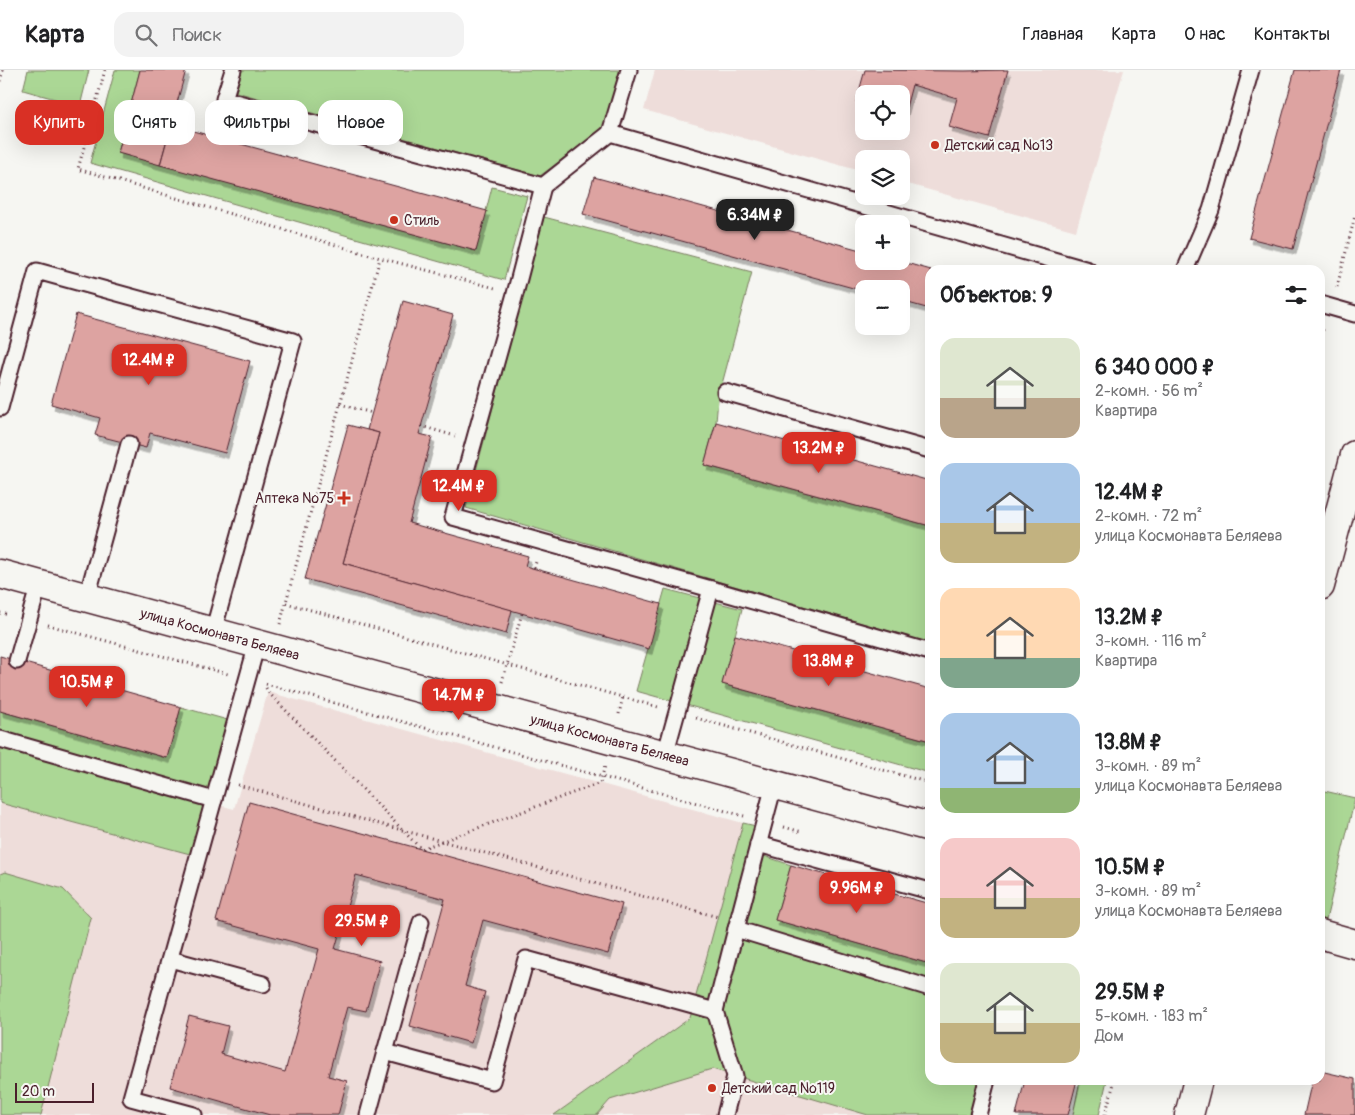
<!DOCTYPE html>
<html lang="ru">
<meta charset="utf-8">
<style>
body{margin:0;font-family:Pangolin,sans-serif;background:#f2f2f2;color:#202124;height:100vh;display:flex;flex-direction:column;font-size:19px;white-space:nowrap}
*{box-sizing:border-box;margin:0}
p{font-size:16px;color:#757577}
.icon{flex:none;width:28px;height:28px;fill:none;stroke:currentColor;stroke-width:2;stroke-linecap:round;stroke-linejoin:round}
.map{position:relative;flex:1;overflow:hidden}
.details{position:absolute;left:925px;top:195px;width:400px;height:820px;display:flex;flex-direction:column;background:#fff;border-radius:15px;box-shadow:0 5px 20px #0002}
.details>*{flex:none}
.top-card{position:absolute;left:15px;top:30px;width:475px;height:45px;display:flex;gap:10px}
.buttons{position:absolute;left:855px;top:15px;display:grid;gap:10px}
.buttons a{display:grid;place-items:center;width:55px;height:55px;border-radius:10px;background:#fff;box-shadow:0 5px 20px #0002;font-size:25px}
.scale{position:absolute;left:15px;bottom:12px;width:79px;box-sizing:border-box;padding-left:5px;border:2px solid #4a1f2b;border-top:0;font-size:14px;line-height:18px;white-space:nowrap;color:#4a1f2b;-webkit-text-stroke:4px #f6f6f2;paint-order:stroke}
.price{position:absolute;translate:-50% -42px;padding:0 11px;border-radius:10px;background:#d93025;color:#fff;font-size:16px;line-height:32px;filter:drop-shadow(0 1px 2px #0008)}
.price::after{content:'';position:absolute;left:50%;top:30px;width:15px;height:11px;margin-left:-8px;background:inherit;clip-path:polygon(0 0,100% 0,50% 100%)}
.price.active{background:#222;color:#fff}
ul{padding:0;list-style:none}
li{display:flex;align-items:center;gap:15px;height:125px;padding:0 15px}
li span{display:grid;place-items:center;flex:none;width:140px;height:100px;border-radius:15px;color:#555}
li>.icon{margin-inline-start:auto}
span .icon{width:60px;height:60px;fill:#fffc;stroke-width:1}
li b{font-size:21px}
h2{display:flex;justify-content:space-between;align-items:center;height:60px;padding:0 15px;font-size:21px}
.pill{padding:0 18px;border-radius:15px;background:#fff;box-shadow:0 5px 20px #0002;font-size:18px;line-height:45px}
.pill.active{background:#d93025;color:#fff}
header{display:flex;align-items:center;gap:30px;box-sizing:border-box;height:70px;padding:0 25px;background:#fff;border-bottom:1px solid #e0e0e0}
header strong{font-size:24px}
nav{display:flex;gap:28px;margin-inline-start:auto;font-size:18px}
.search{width:350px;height:45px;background:#f2f2f2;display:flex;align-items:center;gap:12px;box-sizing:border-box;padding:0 18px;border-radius:15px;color:#757577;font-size:19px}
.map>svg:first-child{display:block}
.built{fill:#eeddda;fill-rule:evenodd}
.green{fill:#abd795;stroke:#7a7b60}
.building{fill:#dda3a1;stroke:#4a1f2b;filter:url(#shadow)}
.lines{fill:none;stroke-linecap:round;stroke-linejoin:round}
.lane-casing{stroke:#4a1f2b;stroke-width:19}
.street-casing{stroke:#4a1f2b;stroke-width:31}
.secondary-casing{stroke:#4a1f2b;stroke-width:31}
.path{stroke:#4a1f2b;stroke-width:3;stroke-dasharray:1 4;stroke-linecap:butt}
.lane{stroke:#f6f6f2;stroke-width:15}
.street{stroke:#f6f6f2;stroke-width:28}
.secondary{stroke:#f6f6f2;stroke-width:28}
.poi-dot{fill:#c8321e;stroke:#f6f6f2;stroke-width:2}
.labels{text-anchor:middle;stroke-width:4;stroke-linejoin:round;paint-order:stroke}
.poi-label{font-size:14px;fill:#4a1f2b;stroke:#f6f6f2;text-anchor:start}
.street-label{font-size:14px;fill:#4a1f2b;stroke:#f6f6f2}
</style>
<header>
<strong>Карта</strong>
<div class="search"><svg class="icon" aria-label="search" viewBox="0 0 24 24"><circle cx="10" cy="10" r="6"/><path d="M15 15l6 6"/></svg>Поиск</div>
<nav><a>Главная</a><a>Карта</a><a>О нас</a><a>Контакты</a></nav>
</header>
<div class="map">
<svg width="1355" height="1045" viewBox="0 0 1355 1045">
<defs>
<filter id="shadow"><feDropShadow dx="3" dy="5.5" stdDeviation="0" flood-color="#0004"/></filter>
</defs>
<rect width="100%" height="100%" fill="#f6f6f2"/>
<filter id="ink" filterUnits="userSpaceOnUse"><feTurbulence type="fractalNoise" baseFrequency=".02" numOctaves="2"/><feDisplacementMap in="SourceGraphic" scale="10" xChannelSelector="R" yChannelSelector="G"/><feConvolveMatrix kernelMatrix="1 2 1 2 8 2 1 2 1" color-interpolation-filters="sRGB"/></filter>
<g filter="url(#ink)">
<g class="built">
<path d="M655,0H1124L1076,161L901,112V89H864V102L644,40ZM864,24H901V61H864Z"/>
<polygon points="268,622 743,753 690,948 554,1045 0,1045 0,733 190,784 205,731 234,739"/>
<polygon points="712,999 868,1045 597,1045 610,1030"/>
</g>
<g class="green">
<polygon points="28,0 89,0 80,36 23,20"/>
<polygon points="115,0 140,0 118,83 476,181 492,117 527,126 504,210 90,93"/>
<polygon points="242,0 621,0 603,58 540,106 236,22"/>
<polygon points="544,147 752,202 718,329 716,352 704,395 930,456 930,573 466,438"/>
<polygon points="665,519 742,539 722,614 930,671 930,703 636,621"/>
<polygon points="181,637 231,651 213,714 205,731 190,784 0,733 0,641 166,688"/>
<polygon points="1320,720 1355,728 1326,850 1320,848"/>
<polygon points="743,753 756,756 761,785 791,795 775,850 930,894 930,1010 980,1010 971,1045 868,1045 712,999 610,1030 597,1045 554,1045 690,948"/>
<polygon points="5,802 63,819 91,848 41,1045 0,1045 0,804"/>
<polygon points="1080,1010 1107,1010 1099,1045 1073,1045"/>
</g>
<g class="building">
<polygon points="140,0 186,0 160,95 118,83"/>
<polygon points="865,0 965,1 1008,0 989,68 949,57 957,28 912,15 904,45 901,44 901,24 864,24 864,34 856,32"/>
<polygon points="1295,0 1341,0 1293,179 1249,168"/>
<polygon points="171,55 487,141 476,181 160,95"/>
<polygon points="594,107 864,181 864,191 899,191 931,200 930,200 930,239 901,231 901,219 864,219 864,221 583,144"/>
<polygon points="403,231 453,245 419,364 432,367 409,453 528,486 525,496 661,534 649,579 343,493 379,363 367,360"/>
<polygon points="76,244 250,291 225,383 150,363 146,378 95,365 100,348 51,334"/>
<polygon points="716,352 930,411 930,456 704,395"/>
<polygon points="348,355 379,363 343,493 512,540 506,564 305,509"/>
<polygon points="735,565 930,619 930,671 722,614"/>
<polygon points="0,586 181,637 167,688 0,641"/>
<polygon points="249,732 622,834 608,884 483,850 465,916 485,922 471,973 410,956 445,829 356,805 335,879 380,891 366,941 347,937 328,1006 347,1011 338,1045 270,1045 170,1017 189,946 228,956 221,984 285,1002 319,879 216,851"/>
<polygon points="791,795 930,834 930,894 775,850"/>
<polygon points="1320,1001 1355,1009 1355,1045 1304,1045 1312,1010 1320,1010"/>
<polygon points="1025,1010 1077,1010 1068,1045 1016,1045"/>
</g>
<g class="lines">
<defs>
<g id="lane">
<polyline points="233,0 224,29 543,116 610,63"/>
<polyline points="629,0 610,63 1088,200"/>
<polyline points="543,116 515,224 453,447 711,519 665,685"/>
<polyline points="1185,200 1211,140 1251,0"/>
<polyline points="1320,234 1355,244"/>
<polyline points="725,322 930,380"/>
<polyline points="0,338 37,201 293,271 213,562"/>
<polyline points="711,519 930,582"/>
<polyline points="87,527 129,374"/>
<polyline points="17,591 39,514"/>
<polyline points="0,669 214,730"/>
<polyline points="774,715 736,859 930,918"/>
<polyline points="758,774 930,821"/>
<polyline points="170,889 263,914"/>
<polyline points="385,982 421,852"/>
<polyline points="194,1045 131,1028 257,574"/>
<polyline points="368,1045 385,982 492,1011 526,889 715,941"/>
<polyline points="725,1045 735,1006 715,941 736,859"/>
<polyline points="978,1045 987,1010"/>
</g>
<g id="street">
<path id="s1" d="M0,504L930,757"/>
<polyline points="1320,864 1355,874"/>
</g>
<g id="secondary">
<polyline points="1320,516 1355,385"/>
<polyline points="1189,1045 1198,1010"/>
</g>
</defs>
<use href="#lane" class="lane-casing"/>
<use href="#street" class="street-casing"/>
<use href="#secondary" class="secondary-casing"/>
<g class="path">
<polyline points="105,0 78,99 380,188 495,218"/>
<polyline points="0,11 3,0"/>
<polyline points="1337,217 1355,146"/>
<polyline points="1320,270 1324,256"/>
<polyline points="340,334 372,343"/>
<polyline points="421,356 455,366"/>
<polyline points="534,498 536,492"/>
<polyline points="286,533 658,637"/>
<polyline points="0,543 9,545"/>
<polyline points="280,554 380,188"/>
<polyline points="48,555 228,604"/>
<polyline points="502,612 522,543"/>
<polyline points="266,614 744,746"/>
<polyline points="266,618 268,622 421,779 600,713 605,696"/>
<polyline points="619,644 623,627"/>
<polyline points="696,648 930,713"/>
<polyline points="238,715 718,847"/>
<polyline points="784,757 802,762"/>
<polyline points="1105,1045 1115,1010"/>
</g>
<use href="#lane" class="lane"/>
<use href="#street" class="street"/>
<use href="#secondary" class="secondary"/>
</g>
</g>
<g class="poi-dot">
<circle cx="935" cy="75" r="5"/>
<circle cx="394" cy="150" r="5"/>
<path d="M341.5 420.5h5v5h5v5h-5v5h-5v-5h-5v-5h5z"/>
<circle cx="712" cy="1018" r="5"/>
</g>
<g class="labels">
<g class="poi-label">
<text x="945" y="80">Детский сад №13</text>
<text x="404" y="155">Стиль</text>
<text x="334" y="433" text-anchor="end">Аптека №75</text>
<text x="722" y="1023">Детский сад №119</text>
</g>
<g class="street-label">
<text dy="5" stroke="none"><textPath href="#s1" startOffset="228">улица Космонавта Беляева</textPath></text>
<text dy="5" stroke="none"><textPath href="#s1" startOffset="632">улица Космонавта Беляева</textPath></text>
</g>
</g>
</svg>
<div class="buttons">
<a><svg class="icon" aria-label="locate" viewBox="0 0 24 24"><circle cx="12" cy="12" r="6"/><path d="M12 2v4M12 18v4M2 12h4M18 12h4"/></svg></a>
<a><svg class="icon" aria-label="layers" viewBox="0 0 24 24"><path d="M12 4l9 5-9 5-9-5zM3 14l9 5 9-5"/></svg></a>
<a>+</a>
<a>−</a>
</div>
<div class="scale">20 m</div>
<b class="price active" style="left:755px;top:171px">6.34M ₽</b>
<b class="price" style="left:149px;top:316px">12.4M ₽</b>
<b class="price" style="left:819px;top:404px">13.2M ₽</b>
<b class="price" style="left:459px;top:442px">12.4M ₽</b>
<b class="price" style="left:829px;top:617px">13.8M ₽</b>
<b class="price" style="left:87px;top:638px">10.5M ₽</b>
<b class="price" style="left:459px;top:651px">14.7M ₽</b>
<b class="price" style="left:857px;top:844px">9.96M ₽</b>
<b class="price" style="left:362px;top:877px">29.5M ₽</b>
<div class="top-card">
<a class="pill active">Купить</a>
<a class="pill">Снять</a>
<a class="pill">Фильтры</a>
<a class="pill">Новое</a>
</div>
<section class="details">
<h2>Объектов: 9<svg class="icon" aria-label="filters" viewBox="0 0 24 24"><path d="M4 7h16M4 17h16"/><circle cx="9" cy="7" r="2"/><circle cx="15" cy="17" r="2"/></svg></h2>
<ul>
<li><span style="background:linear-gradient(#dfe7d0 60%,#b9a48a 0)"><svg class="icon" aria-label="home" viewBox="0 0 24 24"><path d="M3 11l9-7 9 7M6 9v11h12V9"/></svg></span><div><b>6 340 000 ₽</b><p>2-комн. · 56 m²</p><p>Квартира</p></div></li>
<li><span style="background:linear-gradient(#a9c7e8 60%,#c2b280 0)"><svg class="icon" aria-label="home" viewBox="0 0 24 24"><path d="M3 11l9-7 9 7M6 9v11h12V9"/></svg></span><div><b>12.4M ₽</b><p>2-комн. · 72 m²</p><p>улица Космонавта Беляева</p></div></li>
<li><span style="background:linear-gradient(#ffd9b3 70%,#7fa58c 0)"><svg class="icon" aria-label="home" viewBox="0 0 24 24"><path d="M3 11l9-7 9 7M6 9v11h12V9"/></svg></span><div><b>13.2M ₽</b><p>3-комн. · 116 m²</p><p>Квартира</p></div></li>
<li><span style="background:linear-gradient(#a9c7e8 75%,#8fb573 0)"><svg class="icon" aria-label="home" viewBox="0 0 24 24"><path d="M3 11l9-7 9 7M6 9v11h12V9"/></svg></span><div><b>13.8M ₽</b><p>3-комн. · 89 m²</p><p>улица Космонавта Беляева</p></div></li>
<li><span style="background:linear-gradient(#f6c9c9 60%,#c2b280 0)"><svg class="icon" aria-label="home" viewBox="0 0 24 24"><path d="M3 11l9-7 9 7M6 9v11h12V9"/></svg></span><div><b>10.5M ₽</b><p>3-комн. · 89 m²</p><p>улица Космонавта Беляева</p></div></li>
<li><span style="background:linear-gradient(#dfe7d0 60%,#c2b280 0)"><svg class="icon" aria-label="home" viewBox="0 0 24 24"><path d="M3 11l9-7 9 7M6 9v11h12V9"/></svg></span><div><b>29.5M ₽</b><p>5-комн. · 183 m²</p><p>Дом</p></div></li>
</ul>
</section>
</div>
